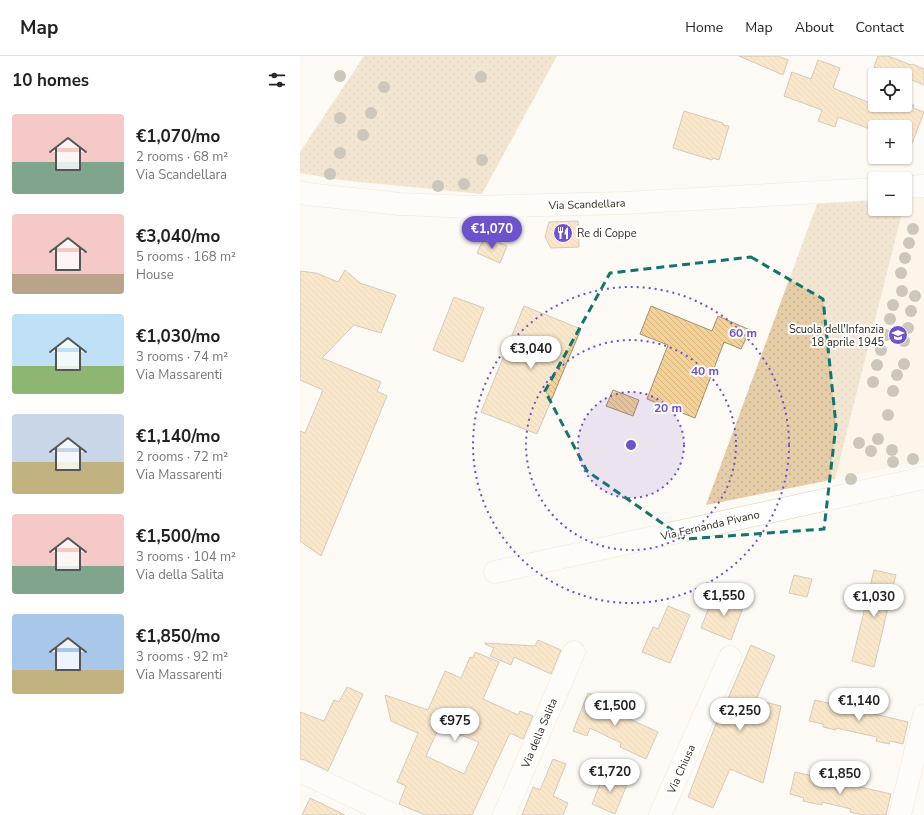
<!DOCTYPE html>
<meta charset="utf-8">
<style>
body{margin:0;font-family:"Nunito Sans",sans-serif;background:#f2f2f2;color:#222;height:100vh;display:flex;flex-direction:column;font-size:15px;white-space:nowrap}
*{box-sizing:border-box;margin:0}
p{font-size:13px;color:#767676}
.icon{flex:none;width:22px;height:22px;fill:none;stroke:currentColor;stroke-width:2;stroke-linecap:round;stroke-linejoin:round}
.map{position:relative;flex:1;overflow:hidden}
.panel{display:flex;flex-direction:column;background:#fff;width:300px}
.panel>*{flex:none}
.fabs{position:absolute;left:568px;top:12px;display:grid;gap:8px}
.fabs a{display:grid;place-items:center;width:44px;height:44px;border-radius:4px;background:#fff;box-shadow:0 1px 3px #0004;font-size:20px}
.price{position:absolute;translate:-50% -34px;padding:0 9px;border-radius:14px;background:#fff;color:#222;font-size:13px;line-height:26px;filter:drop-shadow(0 1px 2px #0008)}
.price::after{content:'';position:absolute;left:50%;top:24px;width:12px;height:9px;margin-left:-6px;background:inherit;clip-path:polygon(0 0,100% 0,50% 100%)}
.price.current{background:#6d52cb;color:#fff}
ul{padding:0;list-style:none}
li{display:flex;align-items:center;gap:12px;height:100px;padding:0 12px}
li span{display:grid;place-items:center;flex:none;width:112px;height:80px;border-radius:4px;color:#555}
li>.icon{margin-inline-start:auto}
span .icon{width:48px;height:48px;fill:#fffc;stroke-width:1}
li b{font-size:17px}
h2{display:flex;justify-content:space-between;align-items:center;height:48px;padding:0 12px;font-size:17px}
header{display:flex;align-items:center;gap:24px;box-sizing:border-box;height:56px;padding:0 20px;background:#fff;border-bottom:1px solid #e0e0e0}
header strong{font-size:19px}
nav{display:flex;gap:22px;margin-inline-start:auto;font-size:14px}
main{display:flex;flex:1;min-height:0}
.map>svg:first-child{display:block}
.built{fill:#fdf0db}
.grass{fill:url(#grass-dots)}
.building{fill:url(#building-back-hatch);stroke:#a09076;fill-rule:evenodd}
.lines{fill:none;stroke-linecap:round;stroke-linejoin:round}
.minor-casing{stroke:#e1cfb5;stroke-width:23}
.minor{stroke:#fff;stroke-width:22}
.tree{fill:#928877}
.marked{fill:none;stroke:#0f766e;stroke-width:3;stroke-dasharray:8 5;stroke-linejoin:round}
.ring{fill:none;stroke:#6d52cb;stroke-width:2;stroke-dasharray:2 4}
.labels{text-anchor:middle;stroke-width:4;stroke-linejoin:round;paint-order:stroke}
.street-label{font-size:11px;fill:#312a20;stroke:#fff}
.poi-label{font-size:11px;fill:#312a20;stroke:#fff;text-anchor:start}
.centre{fill:#6d52cb;stroke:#fff;stroke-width:2}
.ring-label{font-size:12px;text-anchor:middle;font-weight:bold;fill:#6d52cb;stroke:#fff;stroke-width:4;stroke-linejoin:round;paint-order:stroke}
</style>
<header>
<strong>Map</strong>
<nav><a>Home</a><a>Map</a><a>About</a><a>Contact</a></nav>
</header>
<main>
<section class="panel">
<h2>10 homes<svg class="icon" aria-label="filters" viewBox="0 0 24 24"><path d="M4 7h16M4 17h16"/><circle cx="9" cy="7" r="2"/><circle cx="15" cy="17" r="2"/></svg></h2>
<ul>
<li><span style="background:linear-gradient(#f6c9c9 60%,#7fa58c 0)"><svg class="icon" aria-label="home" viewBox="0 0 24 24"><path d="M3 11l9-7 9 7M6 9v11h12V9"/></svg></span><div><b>€1,070/mo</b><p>2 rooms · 68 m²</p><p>Via Scandellara</p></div></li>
<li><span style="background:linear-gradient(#f6c9c9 75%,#b9a48a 0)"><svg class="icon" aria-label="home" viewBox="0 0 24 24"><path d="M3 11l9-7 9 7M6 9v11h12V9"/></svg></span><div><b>€3,040/mo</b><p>5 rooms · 168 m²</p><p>House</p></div></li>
<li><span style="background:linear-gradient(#bfe0f5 65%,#8fb573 0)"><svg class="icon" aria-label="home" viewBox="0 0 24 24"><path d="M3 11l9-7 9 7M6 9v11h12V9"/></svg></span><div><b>€1,030/mo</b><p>3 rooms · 74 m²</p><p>Via Massarenti</p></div></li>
<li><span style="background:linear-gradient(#c9d6e8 60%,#c2b280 0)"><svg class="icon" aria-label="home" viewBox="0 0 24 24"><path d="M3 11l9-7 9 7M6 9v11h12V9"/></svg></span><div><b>€1,140/mo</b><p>2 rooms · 72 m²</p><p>Via Massarenti</p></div></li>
<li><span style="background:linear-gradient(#f6c9c9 65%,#7fa58c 0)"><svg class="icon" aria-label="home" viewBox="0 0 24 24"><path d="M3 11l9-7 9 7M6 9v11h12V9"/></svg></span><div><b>€1,500/mo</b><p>3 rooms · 104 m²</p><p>Via della Salita</p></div></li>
<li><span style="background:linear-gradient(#a9c7e8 70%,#c2b280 0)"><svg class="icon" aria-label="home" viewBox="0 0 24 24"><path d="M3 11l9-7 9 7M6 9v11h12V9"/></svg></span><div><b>€1,850/mo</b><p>3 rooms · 92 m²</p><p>Via Massarenti</p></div></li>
</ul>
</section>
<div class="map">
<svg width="624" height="759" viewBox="0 0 624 759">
<defs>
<pattern id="grass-dots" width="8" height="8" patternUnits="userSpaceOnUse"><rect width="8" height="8" fill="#e5cda7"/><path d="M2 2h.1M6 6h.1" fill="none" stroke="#c5b08f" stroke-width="1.8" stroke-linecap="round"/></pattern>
<pattern id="building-back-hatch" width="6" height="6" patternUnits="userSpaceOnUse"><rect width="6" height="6" fill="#f6d196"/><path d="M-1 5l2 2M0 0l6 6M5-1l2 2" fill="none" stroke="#d3b481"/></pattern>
</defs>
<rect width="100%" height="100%" fill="#fdf9f4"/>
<polygon class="built" points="624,140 624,405 535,423 603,153 605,153 606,142"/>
<g class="grass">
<polygon points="64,0 257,0 182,138 40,124 0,117 0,96"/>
<polygon points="575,144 575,153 603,153 535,423 406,449 517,148"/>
</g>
<g class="building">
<polygon points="439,0 478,0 488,4 483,19"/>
<polygon points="578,0 588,0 611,9 612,8 624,13 624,29 605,21 605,19 600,19 591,16 591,17 574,11"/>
<polygon points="518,4 540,12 533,32 575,49 614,49 613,52 624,56 606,103 605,103 605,71 575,71 575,75 538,61 535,71 518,65 522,54 484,40 492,16 511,23"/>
<polygon points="384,55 423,67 423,69 429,70 419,104 413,102 412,104 373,92"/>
<polygon points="278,165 279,191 251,192 245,181 249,166"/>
<polygon points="185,180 207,190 200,207 177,197"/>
<polygon points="45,214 60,227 96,239 81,277 54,269 22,302 81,326 77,335 87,340 21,500 0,485 0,375 5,377 23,334 0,324 0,215 16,217 38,226"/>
<polygon points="154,241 184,252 163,306 133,294"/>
<polygon points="224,250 281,273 237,378 181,356"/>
<polygon points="351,250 412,275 418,260 450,274 441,293 424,286 395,362 347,343 368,289 340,278"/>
<polygon points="313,334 339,344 333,360 306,350"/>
<polygon points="574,514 596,519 593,530 597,531 594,544 590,543 574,611 552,605"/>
<polygon points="494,519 512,523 507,541 489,537"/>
<polygon points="423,538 445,546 431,584 401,572 411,546 419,549"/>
<polygon points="368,550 390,559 370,607 342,596 353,571 358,573"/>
<polygon points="238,584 261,594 251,618 214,601 211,609 190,600 194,592 185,588 185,587 235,590"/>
<polygon points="451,589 475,600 456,644 481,650 476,674 463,727 430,713 413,752 388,741 419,660 420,661"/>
<path d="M175,596L199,606L183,643L218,659L220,655L233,660L223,683L210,677L172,759H125L99,748L106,730L97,726L118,677L91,665L85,639L128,654L145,615L161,622L170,601L173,602ZM139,671L179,686L164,718L126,700Z"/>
<polygon points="47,631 63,638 28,715 5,704 0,703 0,656 24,665 34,644 39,646"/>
<polygon points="288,637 302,642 299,649 358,676 346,703 320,691 321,687 290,672 287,680 273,675"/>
<polygon points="515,644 608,666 603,688 590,685 589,688 576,685 577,681 536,672 536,674 523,671 523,668 509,665"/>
<polygon points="253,703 266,708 253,740 268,747 263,759 222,759 233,731 240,734"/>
<polygon points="305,716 328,726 315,758 292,748"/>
<polygon points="495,716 591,738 586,759 563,759 550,756 551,753 522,746 522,749 503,745 504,742 490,738"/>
<polygon points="10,742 45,759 2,759"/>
</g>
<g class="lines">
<defs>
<g id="minor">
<polyline points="605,131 624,130"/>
<polyline points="0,136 7,138 100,148 173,151 323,147 575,133"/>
<polyline points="195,516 624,422"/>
<polyline points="0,715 93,759"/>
<polyline points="204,759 274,596"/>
<polyline points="360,759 430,601"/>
<polyline points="600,759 624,659"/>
</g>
</defs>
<use href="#minor" class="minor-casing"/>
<use href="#minor" class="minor"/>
</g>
<g class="tree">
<circle cx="40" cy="20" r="6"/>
<circle cx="181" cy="21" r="6"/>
<circle cx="84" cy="31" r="6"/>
<circle cx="71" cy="57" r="6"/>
<circle cx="40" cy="62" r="6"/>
<circle cx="63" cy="79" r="6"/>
<circle cx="40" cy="97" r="6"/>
<circle cx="182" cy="104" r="6"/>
<circle cx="30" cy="118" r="6"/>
<circle cx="164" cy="128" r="6"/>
<circle cx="138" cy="130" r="6"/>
<circle cx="613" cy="173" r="6"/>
<circle cx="609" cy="187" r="6"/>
<circle cx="605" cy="202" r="6"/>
<circle cx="601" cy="217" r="6"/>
<circle cx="602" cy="235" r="6"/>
<circle cx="615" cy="240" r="6"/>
<circle cx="593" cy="249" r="6"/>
<circle cx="611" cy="255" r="6"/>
<circle cx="590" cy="263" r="6"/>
<circle cx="608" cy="272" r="6"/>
<circle cx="586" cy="279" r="6"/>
<circle cx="604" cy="285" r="6"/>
<circle cx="581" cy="294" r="6"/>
<circle cx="604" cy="308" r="6"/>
<circle cx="577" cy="309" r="6"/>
<circle cx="597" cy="319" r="6"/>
<circle cx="573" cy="326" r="6"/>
<circle cx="593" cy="335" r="6"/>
<circle cx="588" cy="359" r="6"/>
<circle cx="578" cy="383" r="6"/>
<circle cx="559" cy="387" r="6"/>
<circle cx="592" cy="394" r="6"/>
<circle cx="571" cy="395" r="6"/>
<circle cx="613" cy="403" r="6"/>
<circle cx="593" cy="406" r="6"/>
<circle cx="551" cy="423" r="6"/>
</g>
<path d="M0 0H624V759H0ZM451,201L523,243L536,369L524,473L385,483L287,415L245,335L310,217Z" fill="#fdf9f4" fill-opacity=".55" fill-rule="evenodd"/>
<path class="marked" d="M451,201L523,243L536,369L524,473L385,483L287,415L245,335L310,217Z"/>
<circle cx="331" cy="389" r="53" fill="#6d52cb" fill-opacity=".12"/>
<g class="ring">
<circle cx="331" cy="389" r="53"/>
<circle cx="331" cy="389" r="105"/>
<circle cx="331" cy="389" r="158"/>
</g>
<defs>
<symbol id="restaurant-disc" viewBox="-11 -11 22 22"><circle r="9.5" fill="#6d52cb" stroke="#fff"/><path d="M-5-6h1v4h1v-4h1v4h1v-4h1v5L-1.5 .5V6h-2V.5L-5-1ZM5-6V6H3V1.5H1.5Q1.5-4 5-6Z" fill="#fff"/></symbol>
<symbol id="school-disc" viewBox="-11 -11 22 22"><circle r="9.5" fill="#6d52cb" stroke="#fff"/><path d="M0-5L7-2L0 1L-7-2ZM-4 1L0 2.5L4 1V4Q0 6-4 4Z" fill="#fff"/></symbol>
</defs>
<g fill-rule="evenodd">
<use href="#restaurant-disc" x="252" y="166" width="22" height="22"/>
<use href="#school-disc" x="587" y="268" width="22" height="22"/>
</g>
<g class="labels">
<g class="street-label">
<text transform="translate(287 148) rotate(-2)" y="4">Via Scandellara</text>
<text transform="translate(410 469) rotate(-13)" y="4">Via Fernanda Pivano</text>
<text transform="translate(239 677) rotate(-67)" y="4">Via della Salita</text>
<text transform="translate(381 713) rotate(-66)" y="4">Via Chiusa</text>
</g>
<g class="poi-label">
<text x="277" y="181">Re di Coppe</text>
<text x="584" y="277" text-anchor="end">Scuola dell'Infanzia<tspan x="584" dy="13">18 aprile 1945</tspan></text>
</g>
</g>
<circle cx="331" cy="389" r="6" class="centre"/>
<g class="ring-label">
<text x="443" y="281">60 m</text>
<text x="405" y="319">40 m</text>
<text x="368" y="356">20 m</text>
</g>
</svg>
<div class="fabs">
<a><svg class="icon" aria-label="locate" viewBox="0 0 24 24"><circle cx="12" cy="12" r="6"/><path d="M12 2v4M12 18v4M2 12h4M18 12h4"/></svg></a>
<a>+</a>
<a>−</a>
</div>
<b class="price current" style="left:192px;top:194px">€1,070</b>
<b class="price" style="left:231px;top:314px">€3,040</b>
<b class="price" style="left:424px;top:561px">€1,550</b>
<b class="price" style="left:574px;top:562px">€1,030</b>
<b class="price" style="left:559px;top:666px">€1,140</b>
<b class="price" style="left:315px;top:671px">€1,500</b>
<b class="price" style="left:440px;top:676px">€2,250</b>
<b class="price" style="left:155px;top:686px">€975</b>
<b class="price" style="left:310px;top:737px">€1,720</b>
<b class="price" style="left:540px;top:739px">€1,850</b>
</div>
</main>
